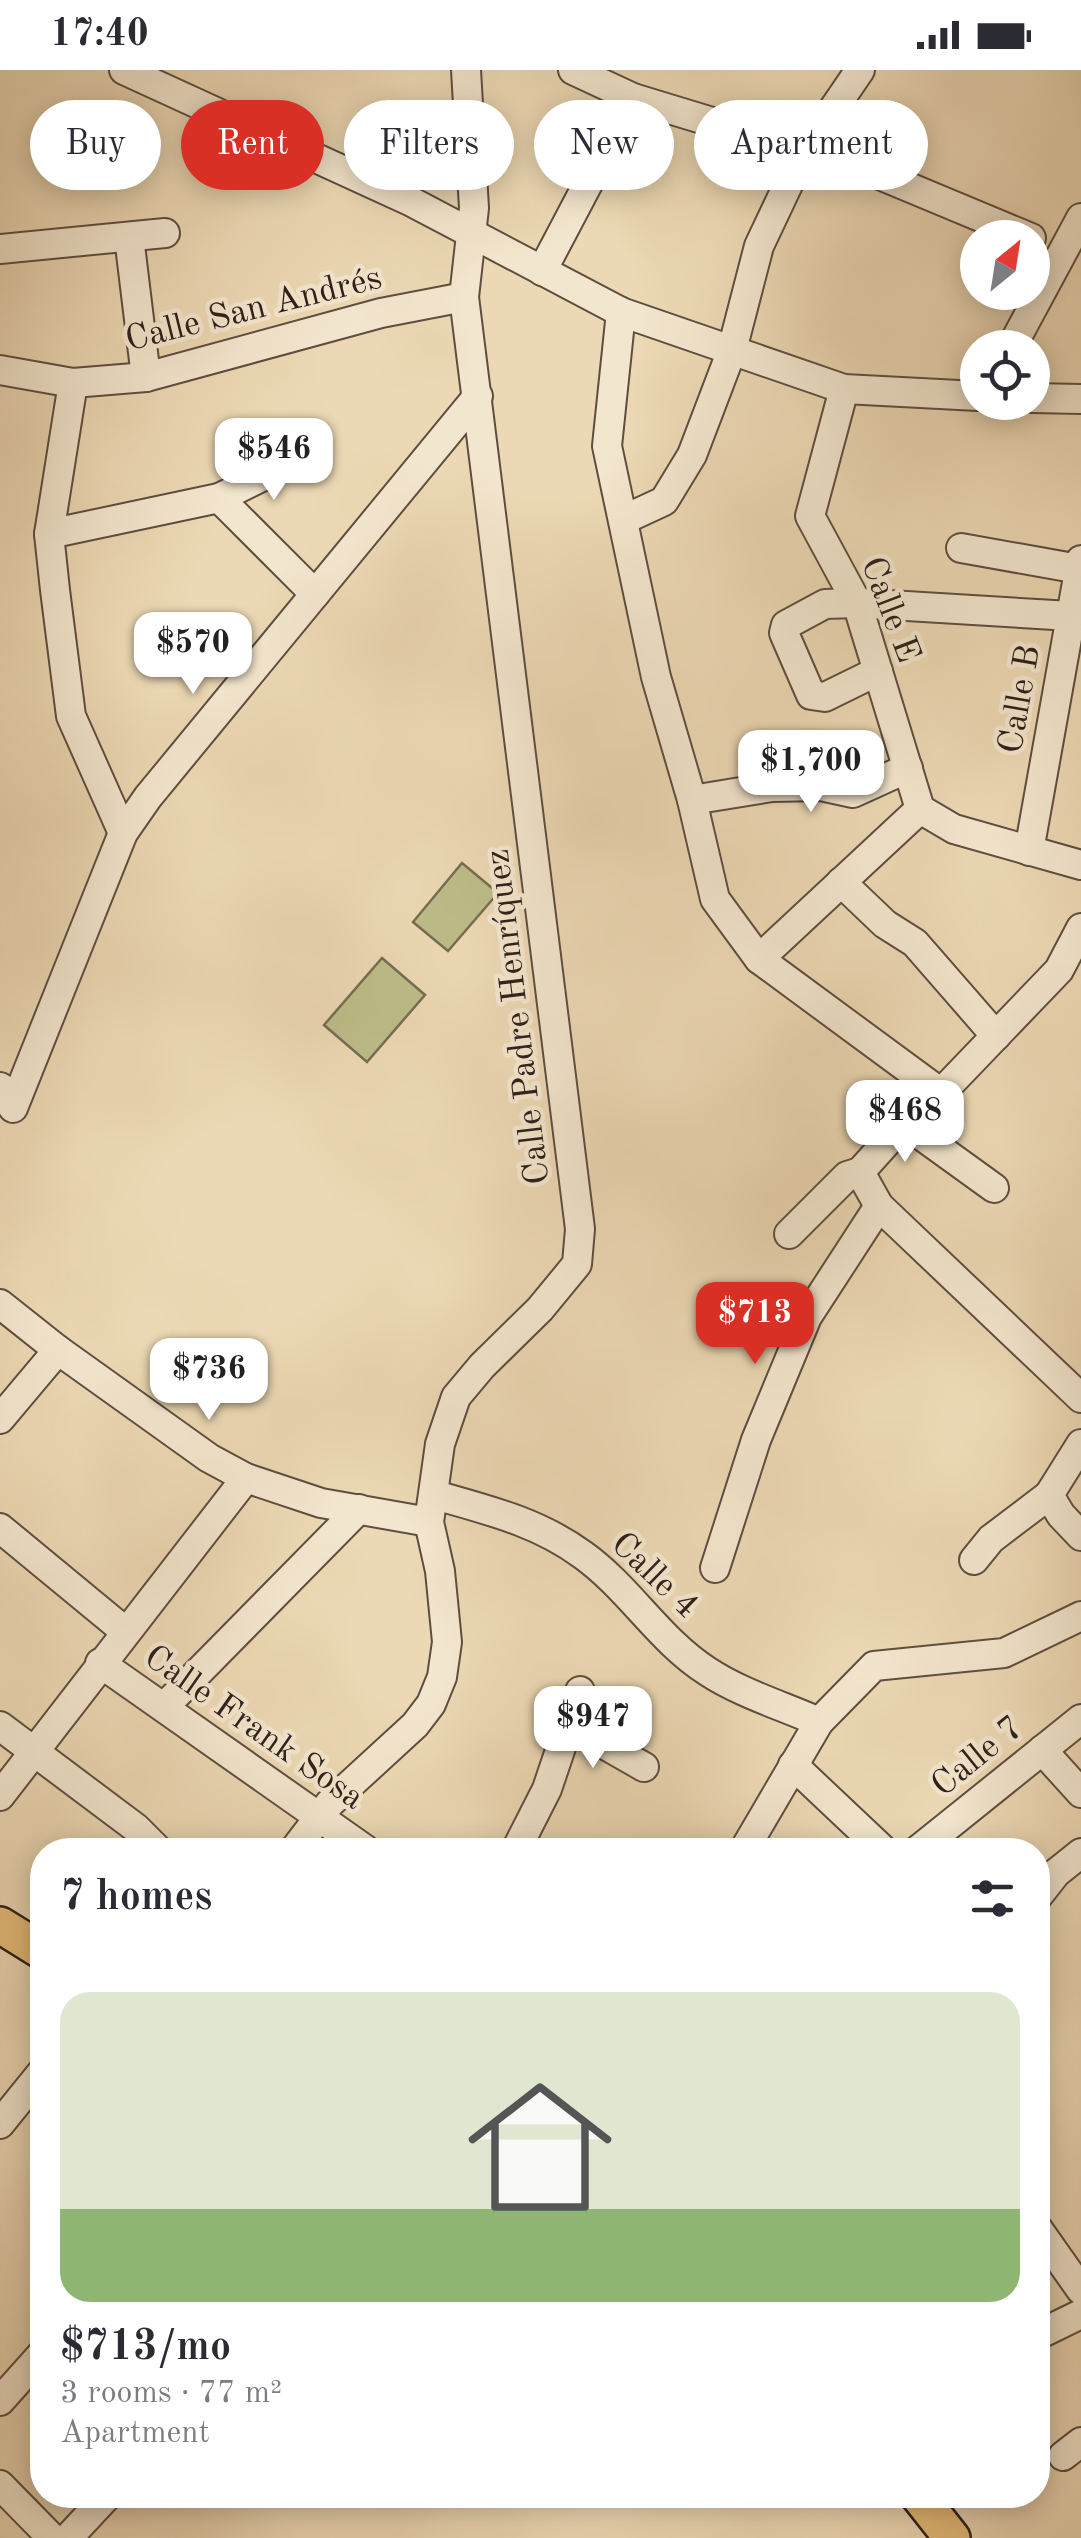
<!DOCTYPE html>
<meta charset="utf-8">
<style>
body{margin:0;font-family:"Old Standard TT",serif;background:#f2f2f3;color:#2b2b33;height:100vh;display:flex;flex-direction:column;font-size:38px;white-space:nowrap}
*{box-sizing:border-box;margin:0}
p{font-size:32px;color:#7c7c81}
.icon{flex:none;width:55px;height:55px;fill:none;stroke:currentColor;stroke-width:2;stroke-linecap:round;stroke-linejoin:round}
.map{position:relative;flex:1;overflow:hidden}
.drawer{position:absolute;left:30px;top:1768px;width:1020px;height:670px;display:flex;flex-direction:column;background:#fff;border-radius:40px;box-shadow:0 5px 25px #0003}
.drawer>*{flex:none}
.guide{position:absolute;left:30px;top:30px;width:1022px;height:90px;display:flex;gap:20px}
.needle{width:65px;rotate:30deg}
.buttons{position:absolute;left:960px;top:150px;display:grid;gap:20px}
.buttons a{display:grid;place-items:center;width:90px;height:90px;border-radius:50%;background:#fff;box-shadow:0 5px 25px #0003;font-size:50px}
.price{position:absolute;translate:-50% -85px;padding:0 22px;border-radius:20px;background:#fff;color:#222;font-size:32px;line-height:65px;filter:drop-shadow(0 2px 5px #0008)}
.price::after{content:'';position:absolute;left:50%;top:60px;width:30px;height:22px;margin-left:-15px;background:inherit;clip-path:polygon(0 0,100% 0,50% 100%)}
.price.selected{background:#d93025;color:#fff}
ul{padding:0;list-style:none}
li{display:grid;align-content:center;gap:20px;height:530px;padding:0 30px}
li span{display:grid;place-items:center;height:310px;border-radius:30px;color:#555}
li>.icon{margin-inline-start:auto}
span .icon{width:180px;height:180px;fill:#fffc;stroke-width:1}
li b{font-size:42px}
h2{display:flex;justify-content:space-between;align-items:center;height:120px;padding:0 30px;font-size:42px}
.pill{padding:0 35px;border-radius:45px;background:#fff;box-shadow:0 5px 25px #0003;font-size:35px;line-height:90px}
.pill.selected{background:#d93025;color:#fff}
.status{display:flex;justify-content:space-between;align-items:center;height:70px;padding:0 50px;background:#fff;direction:ltr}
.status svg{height:28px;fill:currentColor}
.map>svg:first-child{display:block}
.green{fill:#bdbd89;stroke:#766e52;stroke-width:2.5}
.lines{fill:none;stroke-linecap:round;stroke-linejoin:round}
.minor-casing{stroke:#5e4e40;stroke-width:32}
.major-casing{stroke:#2e201a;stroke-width:40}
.minor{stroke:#f3e6ce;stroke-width:28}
.major{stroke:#e6bc7a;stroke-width:35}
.labels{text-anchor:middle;stroke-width:9;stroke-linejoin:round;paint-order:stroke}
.street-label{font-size:35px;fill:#2e201a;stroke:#f3e6ce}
</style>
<div class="status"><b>17:40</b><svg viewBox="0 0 49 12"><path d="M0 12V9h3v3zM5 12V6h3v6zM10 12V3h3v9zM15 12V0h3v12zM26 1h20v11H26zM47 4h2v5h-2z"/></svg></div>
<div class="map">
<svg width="1081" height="2468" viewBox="0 0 1081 2468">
<rect width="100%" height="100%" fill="#ecd8b4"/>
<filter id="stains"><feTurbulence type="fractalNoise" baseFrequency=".002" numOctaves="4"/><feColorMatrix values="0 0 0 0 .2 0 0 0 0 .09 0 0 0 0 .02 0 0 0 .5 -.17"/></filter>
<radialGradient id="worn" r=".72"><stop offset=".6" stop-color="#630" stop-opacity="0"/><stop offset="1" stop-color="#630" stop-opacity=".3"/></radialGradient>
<g class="green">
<polygon points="462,793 498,823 448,881 413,852"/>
<polygon points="382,888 425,925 367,992 324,955"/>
</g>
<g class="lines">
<defs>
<g id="minor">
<polyline points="124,0 412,132 621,242 844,319 978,326"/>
<polyline points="573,0 633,28 735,59 802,85 827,83 1031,168"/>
<polyline points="129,167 146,307"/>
<polyline points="0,179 165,163"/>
<polyline points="542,201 633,28"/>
<polyline points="621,242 607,376 656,607 692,730 715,829 759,889 941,1023"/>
<polyline points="1011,278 1081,148"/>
<polyline points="0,300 73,313 146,307 381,243 464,227"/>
<polyline points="73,313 49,464 55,520 71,646 123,763"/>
<polyline points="844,319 810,446 857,533 920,739 954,759 1081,795"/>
<polyline points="1032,328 1081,329"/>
<polyline points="219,428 304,386"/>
<polyline points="623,450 664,431 692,385 732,280 759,176 802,85 860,0"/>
<polyline points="49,464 219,428 315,524"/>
<polyline points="961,478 1079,499"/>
<polyline points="878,601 825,627 811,625 784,563 786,555 825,534 857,533 1071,546"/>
<polyline points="692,730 772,717 821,716 853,723 908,698"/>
<polyline points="1029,781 1081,490"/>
<polyline points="841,812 885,854 915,873 996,966"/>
<polyline points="1081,858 1059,900 941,1023 904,1053 860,1102 879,1136 1081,1328"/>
<polyline points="759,889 920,739"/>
<polyline points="0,1017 13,1038 123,763 148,727 478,326"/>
<polyline points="904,1053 994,1118"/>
<polyline points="789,1164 847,1106 860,1102"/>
<polyline points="0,1234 58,1280 209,1388 246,1408 321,1433 429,1452"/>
<polyline points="0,1349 58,1280"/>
<polyline points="1081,1374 1049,1425 1061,1445 1081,1466"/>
<path d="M435,1425C488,1440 538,1452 583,1485C629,1518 659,1570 707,1601C740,1623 783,1636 819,1652"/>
<polyline points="0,1458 126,1562"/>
<polyline points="974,1490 991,1469 1049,1425"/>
<polyline points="715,1498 756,1370 807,1247 879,1136"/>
<polyline points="100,1593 366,1780"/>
<polyline points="164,1637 359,1439"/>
<polyline points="569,1654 644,1697"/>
<polyline points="0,1656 136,1758 158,1780"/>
<polyline points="1042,1680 1081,1723"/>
<polyline points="793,1695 883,1780"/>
<polyline points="0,1726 246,1408"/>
<polyline points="294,1780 330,1733 415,1655 431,1634 442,1607 447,1572 440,1501 429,1452 440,1374 456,1327 482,1296 540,1239 577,1194 580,1159 464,227 474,138 466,0"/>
<polyline points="516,1780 547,1719 580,1621"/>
<polyline points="744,1780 819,1652 874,1596 1004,1583 1081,1546"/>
<polyline points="918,1780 1081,1649"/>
<polyline points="1038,1826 1056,1803 1081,1783"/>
<polyline points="0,2054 42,2002"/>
<polyline points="1038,2159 1081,2220"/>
<polyline points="1038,2265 1081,2244"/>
<polyline points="0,2331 42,2284"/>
<polyline points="1063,2386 1081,2372"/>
<polyline points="0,2415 52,2468"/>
<polyline points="68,2468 108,2425"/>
</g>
<g id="major">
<polyline points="0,1855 42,1881"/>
<polyline points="918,2425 952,2468"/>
</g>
</defs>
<use href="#minor" class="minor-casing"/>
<use href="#major" class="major-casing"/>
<use href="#minor" class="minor"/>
<use href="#major" class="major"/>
</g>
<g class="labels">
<g class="street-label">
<text transform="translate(253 237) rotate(-14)" y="12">Calle San Andrés</text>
<text transform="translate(892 539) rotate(69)" y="12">Calle E</text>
<text transform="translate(1018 629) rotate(-80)" y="12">Calle B</text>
<text transform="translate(516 947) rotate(-97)" y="12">Calle Padre Henríquez</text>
<text transform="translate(656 1504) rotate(44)" y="12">Calle 4</text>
<text transform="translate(255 1656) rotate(35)" y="12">Calle Frank Sosa</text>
<text transform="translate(976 1685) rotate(-39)" y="12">Calle 7</text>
</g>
</g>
<rect width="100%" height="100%" filter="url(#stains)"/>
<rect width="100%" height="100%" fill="url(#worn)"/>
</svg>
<div class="buttons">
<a><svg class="needle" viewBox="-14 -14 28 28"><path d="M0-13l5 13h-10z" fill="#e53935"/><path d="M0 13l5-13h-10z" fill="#7c7c81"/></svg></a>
<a><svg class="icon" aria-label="locate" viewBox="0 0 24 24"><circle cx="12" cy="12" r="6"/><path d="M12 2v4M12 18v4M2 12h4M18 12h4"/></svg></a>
</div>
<b class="price" style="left:274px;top:433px">$546</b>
<b class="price" style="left:193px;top:627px">$570</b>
<b class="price" style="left:811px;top:745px">$1,700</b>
<b class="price" style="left:905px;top:1095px">$468</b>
<b class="price selected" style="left:755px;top:1297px">$713</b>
<b class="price" style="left:209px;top:1353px">$736</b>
<b class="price" style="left:593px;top:1701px">$947</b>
<div class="guide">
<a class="pill">Buy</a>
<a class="pill selected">Rent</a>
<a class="pill">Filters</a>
<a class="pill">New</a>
<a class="pill">Apartment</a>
</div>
<section class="drawer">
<h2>7 homes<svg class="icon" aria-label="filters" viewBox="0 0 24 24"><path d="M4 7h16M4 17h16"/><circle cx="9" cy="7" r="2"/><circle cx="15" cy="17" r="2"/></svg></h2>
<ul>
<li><span style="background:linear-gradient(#dfe7d0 70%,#8fb573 0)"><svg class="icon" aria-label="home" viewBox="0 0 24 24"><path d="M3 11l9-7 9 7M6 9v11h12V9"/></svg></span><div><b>$713/mo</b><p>3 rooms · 77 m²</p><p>Apartment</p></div></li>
</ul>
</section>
</div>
